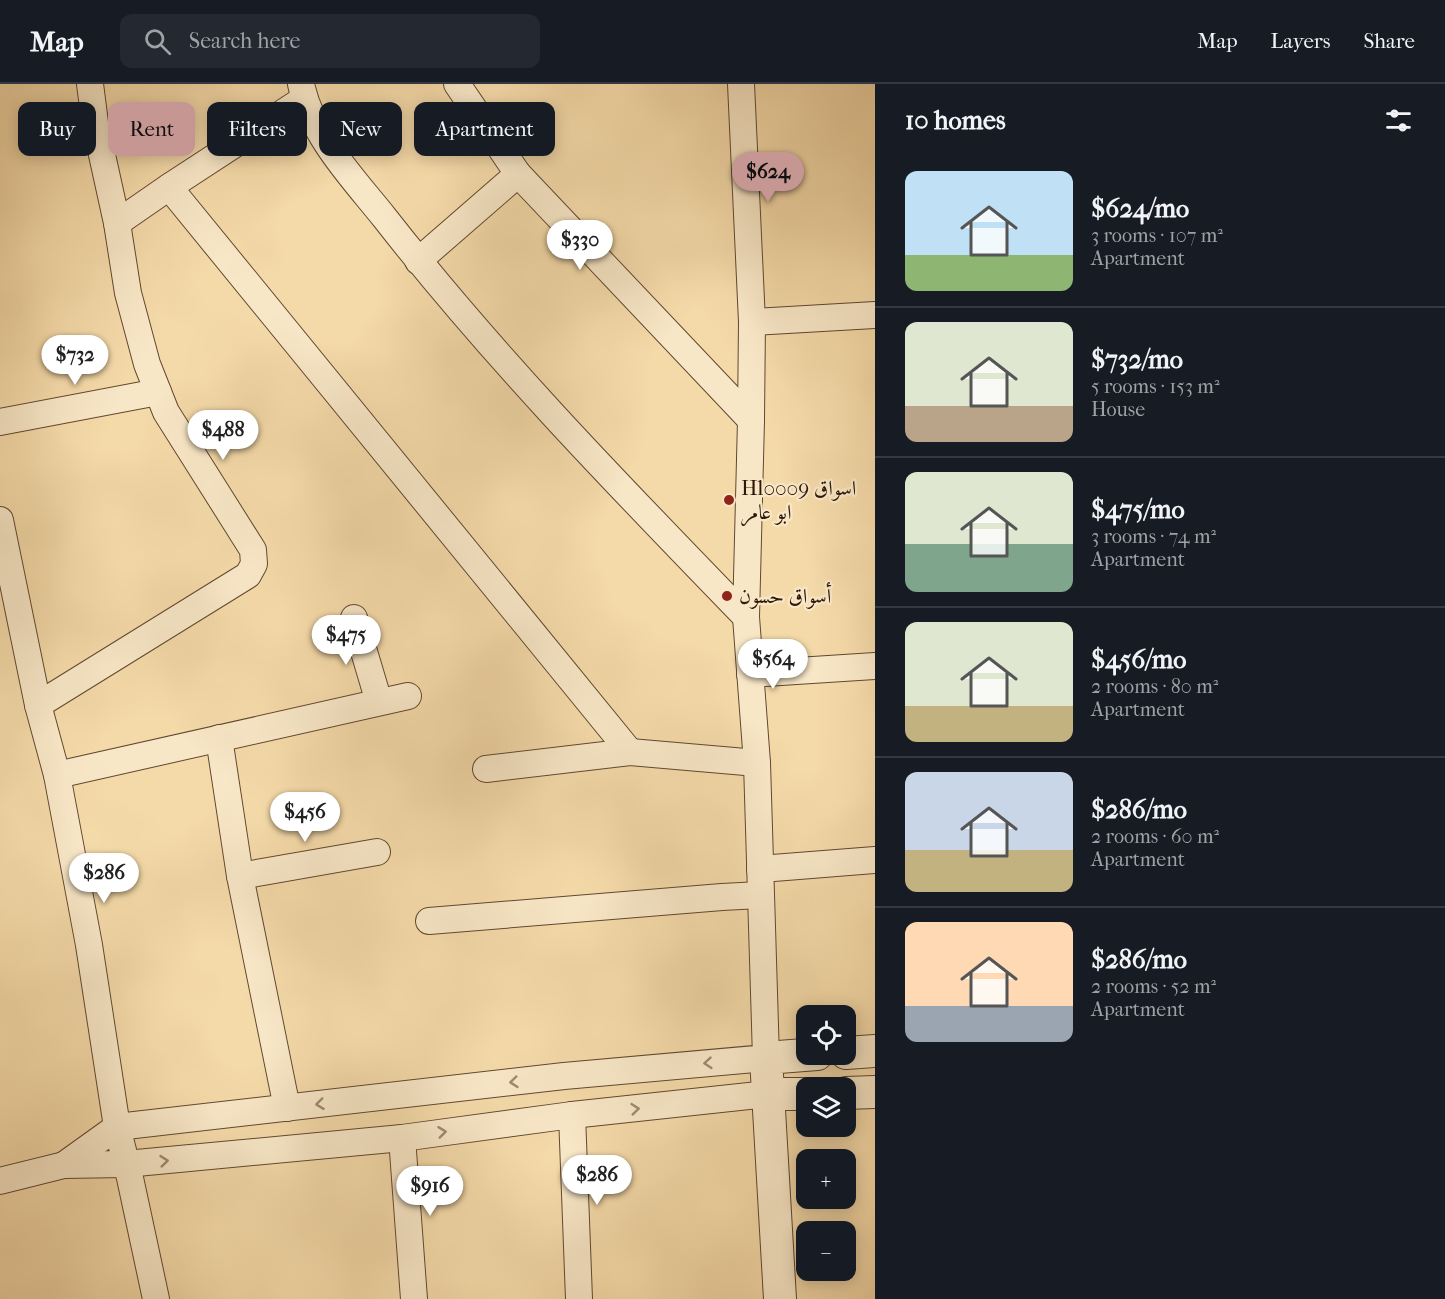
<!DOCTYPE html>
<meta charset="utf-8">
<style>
body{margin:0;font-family:"IM FELL French Canon",Amiri,serif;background:#242831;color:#f1f3f6;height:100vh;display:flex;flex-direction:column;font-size:22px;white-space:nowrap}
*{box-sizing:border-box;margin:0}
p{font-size:20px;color:#9ea1a6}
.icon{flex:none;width:33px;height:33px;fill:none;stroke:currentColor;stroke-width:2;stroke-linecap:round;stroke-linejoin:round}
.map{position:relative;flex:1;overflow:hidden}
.panel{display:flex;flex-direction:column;background:#171b24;width:570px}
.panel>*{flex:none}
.top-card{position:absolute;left:18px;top:18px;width:570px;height:54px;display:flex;gap:12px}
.buttons{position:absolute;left:796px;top:921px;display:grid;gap:12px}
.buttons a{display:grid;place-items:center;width:60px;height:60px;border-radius:12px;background:#171b24;box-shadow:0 3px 15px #0003;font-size:30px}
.price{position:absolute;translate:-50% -51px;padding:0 14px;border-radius:21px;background:#fff;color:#222;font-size:20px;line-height:39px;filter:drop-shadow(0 2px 3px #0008)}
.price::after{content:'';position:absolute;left:50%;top:36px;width:18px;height:14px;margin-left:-9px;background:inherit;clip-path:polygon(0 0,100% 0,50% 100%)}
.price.selected{background:#c59692;color:#111}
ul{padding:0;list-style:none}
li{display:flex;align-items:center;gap:18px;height:150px;padding:0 30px}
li+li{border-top:2px solid #363941}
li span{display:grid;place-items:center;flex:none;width:168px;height:120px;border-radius:12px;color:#555}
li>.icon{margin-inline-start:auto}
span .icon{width:72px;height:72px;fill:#fffc;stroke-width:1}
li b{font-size:26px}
h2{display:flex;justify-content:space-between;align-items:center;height:72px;padding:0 30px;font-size:26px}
.tag{padding:0 21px;border-radius:12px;background:#171b24;box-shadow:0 3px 15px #0003;font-size:21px;line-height:54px}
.tag.selected{background:#c59692;color:#111}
header{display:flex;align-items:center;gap:36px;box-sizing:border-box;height:84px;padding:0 30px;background:#171b24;border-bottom:2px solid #363941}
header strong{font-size:28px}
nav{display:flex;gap:33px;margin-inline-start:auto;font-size:21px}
.search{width:420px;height:54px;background:#242831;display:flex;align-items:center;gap:15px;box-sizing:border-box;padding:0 21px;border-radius:12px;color:#9ea1a6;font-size:22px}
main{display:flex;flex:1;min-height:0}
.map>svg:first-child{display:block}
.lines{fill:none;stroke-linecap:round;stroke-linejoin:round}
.minor-casing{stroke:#604831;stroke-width:28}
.tertiary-casing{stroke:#604831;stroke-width:34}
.minor{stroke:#f8e7c7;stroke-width:26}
.tertiary{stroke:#f8e7c7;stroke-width:32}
.oneway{stroke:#9e8a72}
.poi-dot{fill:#8f2418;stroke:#f8e7c7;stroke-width:2}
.labels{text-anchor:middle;stroke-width:4.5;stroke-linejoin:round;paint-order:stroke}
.poi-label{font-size:21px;fill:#2f1809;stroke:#f8e7c7;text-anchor:start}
</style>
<header>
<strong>Map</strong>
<div class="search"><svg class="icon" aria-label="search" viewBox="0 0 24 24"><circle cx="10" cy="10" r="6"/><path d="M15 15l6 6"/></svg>Search here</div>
<nav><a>Map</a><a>Layers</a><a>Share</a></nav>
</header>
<main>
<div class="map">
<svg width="875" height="1215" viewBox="0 0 875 1215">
<rect width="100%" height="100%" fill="#f5daa9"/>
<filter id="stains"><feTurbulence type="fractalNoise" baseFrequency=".00333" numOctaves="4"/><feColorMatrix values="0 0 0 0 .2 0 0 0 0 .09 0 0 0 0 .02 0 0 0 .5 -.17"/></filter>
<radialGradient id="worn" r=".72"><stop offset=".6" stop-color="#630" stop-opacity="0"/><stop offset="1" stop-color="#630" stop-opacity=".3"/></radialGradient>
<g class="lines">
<defs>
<g id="minor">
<path d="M301,0C312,52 352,93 384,133C495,275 621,404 746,533"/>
<polyline points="457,0 518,90 751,336"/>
<polyline points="169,103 630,668"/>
<polyline points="117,139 169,103 304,15"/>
<polyline points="418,177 518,90"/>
<polyline points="752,238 875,231"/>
<polyline points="0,338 158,308"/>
<polyline points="0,436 38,621 57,691 89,861 117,1043 130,1094 156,1215"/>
<polyline points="354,534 379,618"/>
<polyline points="750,590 875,582"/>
<polyline points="38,621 248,491 254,480 253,466 166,328 147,280 128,209 117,139 95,39 90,0"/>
<polyline points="219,654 240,792 287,1024"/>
<polyline points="486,685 630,668 757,679"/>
<polyline points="57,691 408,612"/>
<polyline points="760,785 875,776"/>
<polyline points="240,792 377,768"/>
<polyline points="429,837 722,813 760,811"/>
<polyline points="572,1031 579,1215"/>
<polyline points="402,1054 414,1215"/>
<polyline points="64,1081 117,1043 564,992 766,974 757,679 746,533 751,336 752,238 741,0"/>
<polyline points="0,1097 64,1081 126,1080 402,1054 572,1031 768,1010"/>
</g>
<g id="tertiary">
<polyline points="846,969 875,967"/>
<polyline points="846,1009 875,1008"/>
<polyline points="768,1010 807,1010"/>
<polyline points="780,1215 766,974 817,970"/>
</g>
</defs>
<use href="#minor" class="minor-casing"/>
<use href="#tertiary" class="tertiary-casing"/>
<use href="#minor" class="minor"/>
<use href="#tertiary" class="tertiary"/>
</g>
<defs><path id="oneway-chevron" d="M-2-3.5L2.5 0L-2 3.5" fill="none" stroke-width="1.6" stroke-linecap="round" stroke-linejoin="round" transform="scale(1.5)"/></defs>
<g class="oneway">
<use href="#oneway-chevron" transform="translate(708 979) rotate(175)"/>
<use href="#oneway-chevron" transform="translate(514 998) rotate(174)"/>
<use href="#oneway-chevron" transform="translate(320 1020) rotate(173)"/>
<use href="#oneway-chevron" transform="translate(635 1025) rotate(-6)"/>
<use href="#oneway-chevron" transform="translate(442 1048) rotate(-7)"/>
<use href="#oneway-chevron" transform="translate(164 1077) rotate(-6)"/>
</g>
<g class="poi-dot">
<circle cx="729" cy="416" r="6"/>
<circle cx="727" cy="512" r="6"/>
</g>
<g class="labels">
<g class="poi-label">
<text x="741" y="411">Hl0009 اسواق<tspan x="741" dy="24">ابو عامر</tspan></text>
<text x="739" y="519">أسواق حسون</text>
</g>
</g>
<rect width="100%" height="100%" filter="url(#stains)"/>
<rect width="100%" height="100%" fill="url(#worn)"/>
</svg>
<div class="buttons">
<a><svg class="icon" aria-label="locate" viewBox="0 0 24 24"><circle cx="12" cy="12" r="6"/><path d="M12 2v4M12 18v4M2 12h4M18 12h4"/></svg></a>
<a><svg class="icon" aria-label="layers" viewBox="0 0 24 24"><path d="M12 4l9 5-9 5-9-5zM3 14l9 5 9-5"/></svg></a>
<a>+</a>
<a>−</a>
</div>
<b class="price selected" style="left:768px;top:119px">$624</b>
<b class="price" style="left:580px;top:187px">$330</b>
<b class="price" style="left:75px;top:302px">$732</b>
<b class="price" style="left:223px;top:377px">$488</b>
<b class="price" style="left:346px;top:582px">$475</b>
<b class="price" style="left:773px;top:606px">$564</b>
<b class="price" style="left:305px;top:759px">$456</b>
<b class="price" style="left:104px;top:820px">$286</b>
<b class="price" style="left:597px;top:1122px">$286</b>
<b class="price" style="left:430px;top:1133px">$916</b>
<div class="top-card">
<a class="tag">Buy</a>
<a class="tag selected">Rent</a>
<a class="tag">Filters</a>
<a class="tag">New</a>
<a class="tag">Apartment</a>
</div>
</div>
<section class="panel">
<h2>10 homes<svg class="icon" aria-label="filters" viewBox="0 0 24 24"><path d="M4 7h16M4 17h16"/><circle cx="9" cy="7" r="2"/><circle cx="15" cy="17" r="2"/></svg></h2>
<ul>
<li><span style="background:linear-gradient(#bfe0f5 70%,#8fb573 0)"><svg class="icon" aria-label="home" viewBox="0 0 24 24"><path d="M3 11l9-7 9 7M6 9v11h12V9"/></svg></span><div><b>$624/mo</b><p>3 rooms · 107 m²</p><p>Apartment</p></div></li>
<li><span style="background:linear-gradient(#dfe7d0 70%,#b9a48a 0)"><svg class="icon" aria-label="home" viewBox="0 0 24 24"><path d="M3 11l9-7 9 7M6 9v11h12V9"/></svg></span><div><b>$732/mo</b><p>5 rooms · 153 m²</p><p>House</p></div></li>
<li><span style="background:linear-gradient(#dfe7d0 60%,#7fa58c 0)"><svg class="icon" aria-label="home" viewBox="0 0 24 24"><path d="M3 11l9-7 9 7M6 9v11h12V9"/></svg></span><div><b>$475/mo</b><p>3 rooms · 74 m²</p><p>Apartment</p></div></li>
<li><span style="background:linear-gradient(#dfe7d0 70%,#c2b280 0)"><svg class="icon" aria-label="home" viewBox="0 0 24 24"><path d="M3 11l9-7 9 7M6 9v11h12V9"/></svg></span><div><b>$456/mo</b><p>2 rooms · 80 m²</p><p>Apartment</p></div></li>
<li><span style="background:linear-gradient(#c9d6e8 65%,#c2b280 0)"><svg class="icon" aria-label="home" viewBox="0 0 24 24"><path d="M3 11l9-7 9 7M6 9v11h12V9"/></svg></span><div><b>$286/mo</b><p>2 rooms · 60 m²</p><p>Apartment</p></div></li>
<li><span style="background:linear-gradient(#ffd9b3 70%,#9aa5b1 0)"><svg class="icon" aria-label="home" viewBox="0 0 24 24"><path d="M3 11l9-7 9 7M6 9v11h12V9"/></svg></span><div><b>$286/mo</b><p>2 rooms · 52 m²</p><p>Apartment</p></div></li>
</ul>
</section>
</main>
